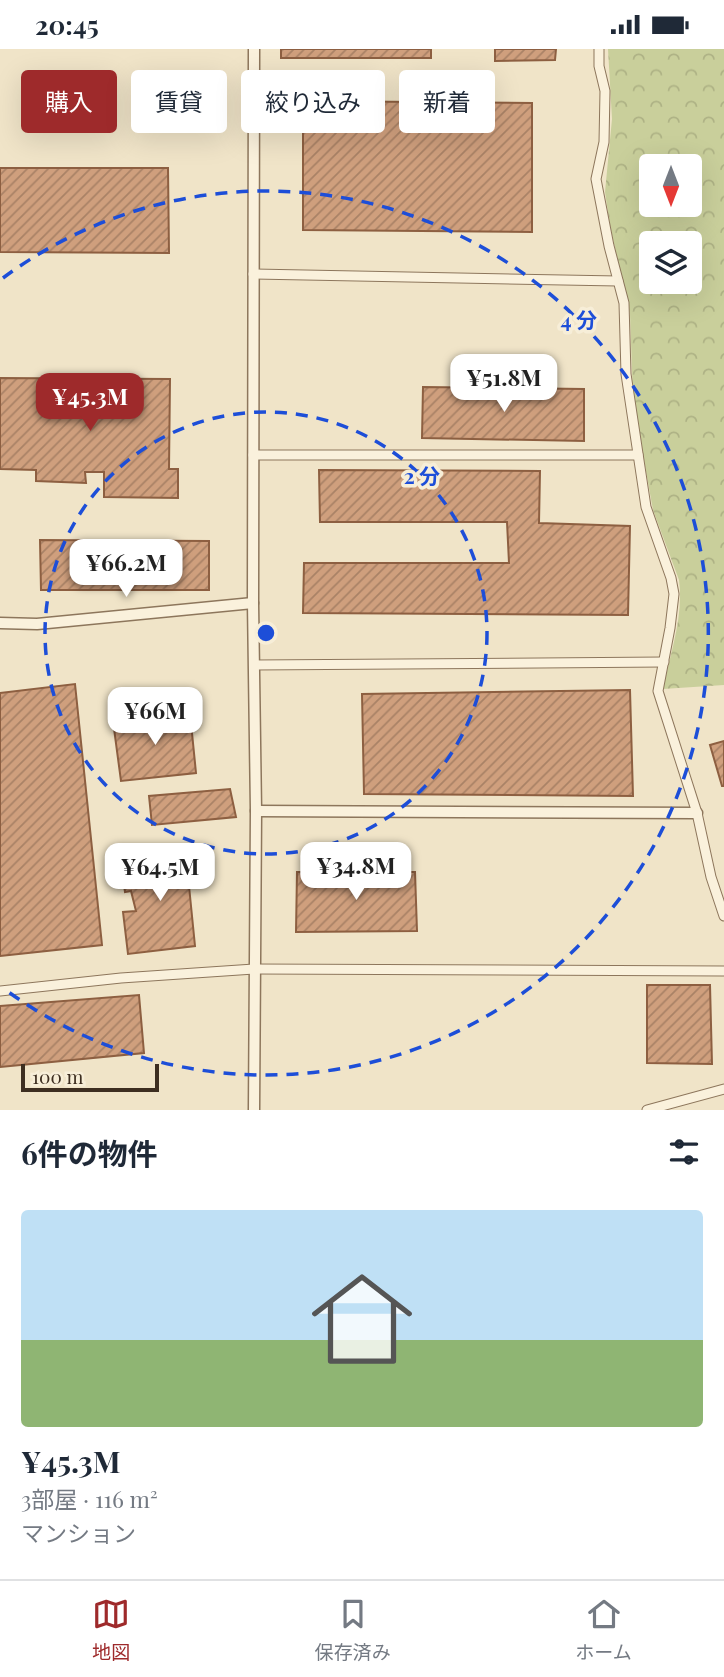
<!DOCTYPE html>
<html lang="ja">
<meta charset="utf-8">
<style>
body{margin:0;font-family:"Playfair Display","Noto Sans JP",serif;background:#f6f6f7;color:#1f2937;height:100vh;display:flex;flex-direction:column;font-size:26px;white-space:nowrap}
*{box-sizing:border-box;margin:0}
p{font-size:23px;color:#747a83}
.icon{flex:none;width:38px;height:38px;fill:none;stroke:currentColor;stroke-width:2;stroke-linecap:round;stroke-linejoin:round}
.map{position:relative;height:1061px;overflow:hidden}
.drawer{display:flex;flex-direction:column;background:#fff;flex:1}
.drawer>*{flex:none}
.guide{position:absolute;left:21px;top:21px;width:682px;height:63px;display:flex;gap:14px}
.needle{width:46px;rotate:180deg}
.tools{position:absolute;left:639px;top:105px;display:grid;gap:14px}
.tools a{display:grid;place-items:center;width:63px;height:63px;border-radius:7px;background:#fff;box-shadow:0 7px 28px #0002;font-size:35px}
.scale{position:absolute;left:21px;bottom:18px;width:138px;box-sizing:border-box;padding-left:7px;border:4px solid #3d2e20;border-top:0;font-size:19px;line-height:24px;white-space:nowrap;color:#3d2e20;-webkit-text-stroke:5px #f7eed8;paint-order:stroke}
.price{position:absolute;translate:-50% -60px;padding:0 16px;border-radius:14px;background:#fff;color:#222;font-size:23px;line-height:46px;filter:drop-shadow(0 2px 4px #0008)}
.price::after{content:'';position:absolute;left:50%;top:42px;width:21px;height:16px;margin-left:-10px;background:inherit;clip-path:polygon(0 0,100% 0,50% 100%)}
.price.selected{background:#9e2a2b;color:#fff}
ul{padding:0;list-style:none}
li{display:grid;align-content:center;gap:14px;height:371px;padding:0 21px}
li+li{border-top:2px solid #e0e1e3}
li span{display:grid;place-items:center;height:217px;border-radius:7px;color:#555}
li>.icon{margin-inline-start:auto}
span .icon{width:126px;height:126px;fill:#fffc;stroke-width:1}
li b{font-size:30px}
h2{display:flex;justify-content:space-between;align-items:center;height:84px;padding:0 21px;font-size:30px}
.chip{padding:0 24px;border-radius:7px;background:#fff;box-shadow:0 7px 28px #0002;font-size:24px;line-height:63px}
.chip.selected{background:#9e2a2b;color:#fff}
.status{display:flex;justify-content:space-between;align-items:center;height:49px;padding:0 35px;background:#fff;direction:ltr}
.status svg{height:19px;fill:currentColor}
.tabs{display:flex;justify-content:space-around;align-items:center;height:98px;border-top:2px solid #e0e1e3;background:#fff;font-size:19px;color:#747a83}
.tabs a{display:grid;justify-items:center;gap:4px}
.tabs .selected{color:#9e2a2b}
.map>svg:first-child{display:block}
.park{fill:url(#park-crowns);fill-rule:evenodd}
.building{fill:url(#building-hatch);stroke:#8d5f41;stroke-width:2}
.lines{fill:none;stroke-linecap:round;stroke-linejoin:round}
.minor-casing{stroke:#8d765c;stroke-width:11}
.tertiary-casing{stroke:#8d765c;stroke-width:13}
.minor{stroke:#faf1dc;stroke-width:9}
.tertiary{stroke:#faf1dc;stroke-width:10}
.ring{fill:none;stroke:#1d4ed8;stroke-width:3.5;stroke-dasharray:12 9}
.centre{fill:#1d4ed8;stroke:#f7eed8;stroke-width:3.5}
.ring-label{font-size:21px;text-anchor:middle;font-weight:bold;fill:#1d4ed8;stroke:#f7eed8;stroke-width:7;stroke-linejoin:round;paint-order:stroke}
</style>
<div class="status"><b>20:45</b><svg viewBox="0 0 49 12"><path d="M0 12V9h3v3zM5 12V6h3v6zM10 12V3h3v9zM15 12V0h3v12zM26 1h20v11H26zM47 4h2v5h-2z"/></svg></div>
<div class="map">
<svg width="724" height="1061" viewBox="0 0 724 1061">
<defs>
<pattern id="park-crowns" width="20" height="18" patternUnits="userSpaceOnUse" patternTransform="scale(1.75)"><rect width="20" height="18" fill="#c9cf9b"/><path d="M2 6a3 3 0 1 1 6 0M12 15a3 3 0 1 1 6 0" fill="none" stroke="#aeb285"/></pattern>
<pattern id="building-hatch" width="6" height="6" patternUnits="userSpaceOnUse" patternTransform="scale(1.75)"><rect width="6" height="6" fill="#cf9f7d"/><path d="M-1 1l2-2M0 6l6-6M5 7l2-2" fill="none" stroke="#a98266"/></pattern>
</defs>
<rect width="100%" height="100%" fill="#f0e4c8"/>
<path class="park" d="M608,0H724V636L663,640C670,605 684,567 679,531L653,461L633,351L630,265L610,177L605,143L612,70ZM651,117H690V156H651ZM651,194H690V233H651Z"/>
<g class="building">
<rect x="281" y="0" width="150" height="9"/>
<polygon points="495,0 556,0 555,11 495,12"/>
<polygon points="303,52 532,54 532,183 303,181"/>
<polygon points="0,119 168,119 169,204 0,203"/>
<polygon points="0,329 170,330 169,420 178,420 178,449 104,448 104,423 85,423 86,434 36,432 36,421 0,420"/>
<polygon points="423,338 584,340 584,392 422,389"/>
<polygon points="319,421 540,422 539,474 630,477 628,566 303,564 304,514 509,514 507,473 320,473"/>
<polygon points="40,491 209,492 209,541 41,541"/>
<polygon points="75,635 102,896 0,907 0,644"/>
<polygon points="630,641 633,747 364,745 362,645"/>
<polygon points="190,664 196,724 121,732 113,672"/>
<polygon points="724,692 724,737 722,737 710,696"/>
<polygon points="230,740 236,768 152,776 149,747"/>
<polygon points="194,804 198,836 189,837 195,897 128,905 123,863 136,862 131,842 125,843 121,814"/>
<polygon points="297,823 415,823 417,882 296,883"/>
<polygon points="647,936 710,936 712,1015 647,1014"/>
<polygon points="139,946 144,1004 0,1018 0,957"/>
</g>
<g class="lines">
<defs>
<g id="minor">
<polyline points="599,0 599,17 605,42 604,93 596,130 609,197 624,254 626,325 646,458 671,529 674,545 670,579 658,642 697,764 711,828 724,867"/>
<polyline points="253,225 618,232"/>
<polyline points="253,406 638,406"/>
<polyline points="254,616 664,613"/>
<polyline points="0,942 121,929 254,920 724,922"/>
<polyline points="647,1061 724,1040"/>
</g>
<g id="tertiary">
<polyline points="0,574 37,575 253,554"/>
<polyline points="256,762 697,764"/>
<polyline points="254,1061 256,762 253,554 254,0"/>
</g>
</defs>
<use href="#minor" class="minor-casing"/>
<use href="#tertiary" class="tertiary-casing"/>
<use href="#minor" class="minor"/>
<use href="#tertiary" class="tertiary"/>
</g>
<g class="ring">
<circle cx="266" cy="584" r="221"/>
<path d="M3 229A442 442 0 1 1 3 939"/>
</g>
<circle cx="266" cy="584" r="10" class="centre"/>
<g class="ring-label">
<text x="579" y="279">4 分</text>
<text x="422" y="435">2 分</text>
</g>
</svg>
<div class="tools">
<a><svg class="needle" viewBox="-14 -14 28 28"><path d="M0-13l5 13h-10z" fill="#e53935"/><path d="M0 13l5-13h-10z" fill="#747a83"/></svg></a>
<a><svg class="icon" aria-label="layers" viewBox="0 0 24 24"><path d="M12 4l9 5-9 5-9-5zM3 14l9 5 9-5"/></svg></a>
</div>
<div class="scale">100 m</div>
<b class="price" style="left:504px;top:365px">¥51.8M</b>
<b class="price selected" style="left:90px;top:384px">¥45.3M</b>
<b class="price" style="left:126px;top:550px">¥66.2M</b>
<b class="price" style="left:155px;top:698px">¥66M</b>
<b class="price" style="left:356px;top:853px">¥34.8M</b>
<b class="price" style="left:160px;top:854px">¥64.5M</b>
<div class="guide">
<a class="chip selected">購入</a>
<a class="chip">賃貸</a>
<a class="chip">絞り込み</a>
<a class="chip">新着</a>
</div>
</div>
<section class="drawer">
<h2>6件の物件<svg class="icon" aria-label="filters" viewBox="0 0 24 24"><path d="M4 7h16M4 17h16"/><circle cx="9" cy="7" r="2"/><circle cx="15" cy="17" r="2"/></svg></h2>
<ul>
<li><span style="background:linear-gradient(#bfe0f5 60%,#8fb573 0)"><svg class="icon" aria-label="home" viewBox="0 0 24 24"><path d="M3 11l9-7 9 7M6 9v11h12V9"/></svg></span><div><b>¥45.3M</b><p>3部屋 · 116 m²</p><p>マンション</p></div></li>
</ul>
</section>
<nav class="tabs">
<a class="selected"><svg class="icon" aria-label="map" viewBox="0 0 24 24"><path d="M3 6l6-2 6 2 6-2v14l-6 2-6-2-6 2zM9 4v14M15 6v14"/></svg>地図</a>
<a><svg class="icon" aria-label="saved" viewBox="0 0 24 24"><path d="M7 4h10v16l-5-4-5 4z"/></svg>保存済み</a>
<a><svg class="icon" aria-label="home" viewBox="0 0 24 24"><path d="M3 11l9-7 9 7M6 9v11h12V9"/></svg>ホーム</a>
</nav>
